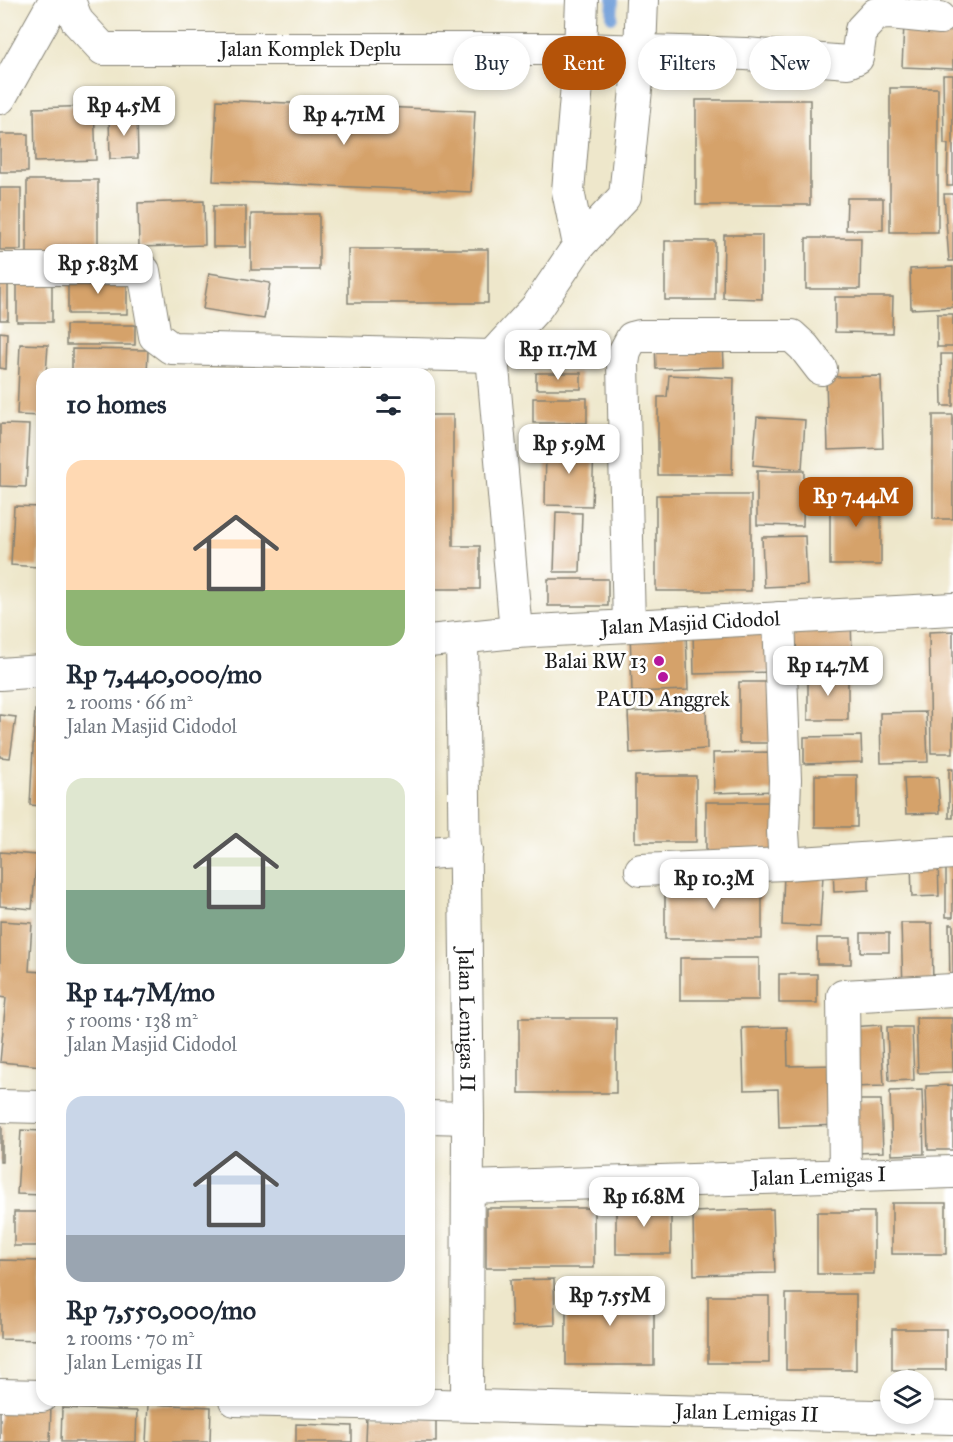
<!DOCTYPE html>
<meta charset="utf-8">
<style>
body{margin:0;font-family:"IM FELL Great Primer",serif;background:#f2f2f3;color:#1f2937;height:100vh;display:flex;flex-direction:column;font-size:22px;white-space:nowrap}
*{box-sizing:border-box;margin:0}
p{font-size:20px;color:#747a83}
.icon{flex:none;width:33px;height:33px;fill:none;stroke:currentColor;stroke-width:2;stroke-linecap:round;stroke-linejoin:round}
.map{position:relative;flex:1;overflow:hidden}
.details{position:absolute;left:36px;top:368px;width:399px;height:1038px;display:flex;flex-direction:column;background:#fff;border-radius:18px;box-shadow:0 3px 9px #0003}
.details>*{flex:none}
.hud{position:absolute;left:453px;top:36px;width:410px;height:54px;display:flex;gap:12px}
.controls{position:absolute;left:880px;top:1370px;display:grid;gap:12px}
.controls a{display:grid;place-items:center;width:54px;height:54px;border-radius:50%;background:#fff;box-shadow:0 3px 9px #0003;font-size:30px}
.price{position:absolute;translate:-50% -51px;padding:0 14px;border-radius:12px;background:#fff;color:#222;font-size:20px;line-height:39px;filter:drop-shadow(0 2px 3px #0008)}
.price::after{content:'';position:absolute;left:50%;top:36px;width:18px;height:14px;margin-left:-9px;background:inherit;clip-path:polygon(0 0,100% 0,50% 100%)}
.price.selected{background:#b45309;color:#fff}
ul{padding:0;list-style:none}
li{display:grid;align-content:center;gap:12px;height:318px;padding:0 30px}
li span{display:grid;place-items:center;height:186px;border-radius:18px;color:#555}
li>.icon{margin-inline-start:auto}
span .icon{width:108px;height:108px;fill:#fffc;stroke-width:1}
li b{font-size:26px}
h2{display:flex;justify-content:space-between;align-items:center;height:72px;padding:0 30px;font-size:26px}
.tag{padding:0 21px;border-radius:27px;background:#fff;box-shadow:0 3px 9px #0003;font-size:21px;line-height:54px}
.tag.selected{background:#b45309;color:#fff}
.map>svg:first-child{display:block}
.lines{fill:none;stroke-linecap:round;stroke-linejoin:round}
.stream{stroke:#719fd9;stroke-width:12}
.building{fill:#d5a26b}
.street-casing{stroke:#858274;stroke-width:34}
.street{stroke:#fff;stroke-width:32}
.poi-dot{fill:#b5179e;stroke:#fff;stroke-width:2}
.labels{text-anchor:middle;stroke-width:5;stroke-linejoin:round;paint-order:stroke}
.street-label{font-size:21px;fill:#1c1c1c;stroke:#fff}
.poi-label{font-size:21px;fill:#1c1c1c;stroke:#fff;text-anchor:end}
</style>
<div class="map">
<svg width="953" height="1442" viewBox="0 0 953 1442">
<rect width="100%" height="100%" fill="#fff"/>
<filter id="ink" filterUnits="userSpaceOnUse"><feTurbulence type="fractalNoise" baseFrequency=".0167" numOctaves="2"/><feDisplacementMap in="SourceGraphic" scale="12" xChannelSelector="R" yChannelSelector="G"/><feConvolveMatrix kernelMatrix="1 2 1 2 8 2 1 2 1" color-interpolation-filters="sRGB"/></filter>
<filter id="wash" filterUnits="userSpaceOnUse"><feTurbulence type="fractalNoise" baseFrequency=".008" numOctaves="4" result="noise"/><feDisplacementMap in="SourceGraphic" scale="24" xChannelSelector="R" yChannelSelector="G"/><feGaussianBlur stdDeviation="1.35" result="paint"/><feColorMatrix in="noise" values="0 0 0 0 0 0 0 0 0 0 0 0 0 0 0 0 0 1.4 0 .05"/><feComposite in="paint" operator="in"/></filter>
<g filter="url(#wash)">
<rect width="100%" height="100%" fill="#eee7cb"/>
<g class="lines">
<polyline class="stream" points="612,17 613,0"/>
</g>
<g id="blocks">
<g class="building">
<polygon points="904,24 953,26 953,69 902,67"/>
<polygon points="943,75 953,75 953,186 947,186 948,144 944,144"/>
<rect x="890" y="88" width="48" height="144"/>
<polygon points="217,100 475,111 471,192 213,181"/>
<rect x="696" y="100" width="114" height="105"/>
<polygon points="94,106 96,160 35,162 34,108"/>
<polygon points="137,115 138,158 110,159 109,116"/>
<rect x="0" y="134" width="28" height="38"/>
<rect x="27" y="180" width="71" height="79"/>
<rect x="0" y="188" width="21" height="62"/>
<polygon points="944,194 953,194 953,261 949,261"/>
<polygon points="847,198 883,198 883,230 846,230"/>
<polygon points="204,201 205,245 139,247 138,203"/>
<rect x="213" y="206" width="33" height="41"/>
<rect x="251" y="214" width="68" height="56"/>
<polygon points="724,235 762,235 762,299 723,298"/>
<polygon points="806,238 861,238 860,289 806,289"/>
<rect x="665" y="241" width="50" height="59"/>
<rect x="348" y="249" width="140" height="54"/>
<polygon points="953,267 953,307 911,309 910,269"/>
<polygon points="209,273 270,283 264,319 203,309"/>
<rect x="68" y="276" width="59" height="38"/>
<rect x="0" y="278" width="8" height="42"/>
<rect x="17" y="279" width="35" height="43"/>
<polygon points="835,297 893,297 892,333 835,332"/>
<rect x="937" y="314" width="16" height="33"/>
<rect x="66" y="325" width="69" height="20"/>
<polygon points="0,332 7,333 6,369 0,368"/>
<polygon points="723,340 724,367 656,369 655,342"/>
<polygon points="20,344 48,345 46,374 42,374 42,416 17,415"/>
<polygon points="72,349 148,350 147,374 72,374"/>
<polygon points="941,354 953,354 953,406 942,406"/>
<rect x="536" y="373" width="45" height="16"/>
<polygon points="669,375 734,378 732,475 658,475 658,397 667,397"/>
<polygon points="881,376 883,448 828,450 826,377"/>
<rect x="533" y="398" width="54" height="25"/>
<polygon points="429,415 453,415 453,546 480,546 480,589 429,589"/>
<rect x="933" y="415" width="20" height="104"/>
<polygon points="757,417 805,420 802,469 753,465"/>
<polygon points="0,424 29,425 26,487 0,486"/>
<polygon points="546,444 594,446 592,506 545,505"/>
<polygon points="757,471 804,471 803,526 757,525"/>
<rect x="830" y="491" width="51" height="74"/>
<rect x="656" y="495" width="95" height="96"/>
<polygon points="14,506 41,507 38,567 11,565"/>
<polygon points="556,512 582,513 580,572 554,572"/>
<polygon points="805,536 807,585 764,587 762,537"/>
<rect x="548" y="579" width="60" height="27"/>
<polygon points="851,616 852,658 793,660 792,618"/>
<polygon points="772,629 773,672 694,674 693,632"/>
<polygon points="686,631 688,690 632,692 630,632"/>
<polygon points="953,631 953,753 931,753 929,632"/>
<rect x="808" y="673" width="40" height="47"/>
<rect x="739" y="682" width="38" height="61"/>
<polygon points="706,708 707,749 630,753 628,712"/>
<polygon points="35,710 42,710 42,806 30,805"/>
<polygon points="926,712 928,762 881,763 880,713"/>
<polygon points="0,715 16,717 10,758 0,757"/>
<polygon points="861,736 862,762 804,764 804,737"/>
<polygon points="777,752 777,791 714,793 713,753"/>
<rect x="949" y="769" width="4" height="49"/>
<rect x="815" y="775" width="42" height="52"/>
<rect x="635" y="776" width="61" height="66"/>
<polygon points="938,777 940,813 906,814 904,778"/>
<rect x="706" y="802" width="75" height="53"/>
<polygon points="0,852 37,855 32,909 0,906"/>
<rect x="946" y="854" width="7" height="63"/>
<polygon points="938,860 939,896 912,897 911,861"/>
<polygon points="869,867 869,890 834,892 833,868"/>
<polygon points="784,874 823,875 820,927 782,925"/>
<rect x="665" y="881" width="97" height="58"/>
<polygon points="0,921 32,923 29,971 42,972 42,1066 0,1062 6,998 0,997"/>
<polygon points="901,923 932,923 933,988 903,989"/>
<polygon points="949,924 953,924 953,987 950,987"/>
<rect x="861" y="933" width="28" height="19"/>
<rect x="817" y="938" width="34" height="26"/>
<rect x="680" y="958" width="79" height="42"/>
<rect x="779" y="974" width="38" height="29"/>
<rect x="519" y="1018" width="97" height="75"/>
<polygon points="916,1018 952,1018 953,1072 918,1073"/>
<polygon points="881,1025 884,1086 852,1087 848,1027"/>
<polygon points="787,1027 788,1066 839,1065 841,1125 779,1127 778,1089 744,1090 742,1028"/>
<polygon points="887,1027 912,1027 914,1080 889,1081"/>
<polygon points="953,1085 953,1150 928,1150 926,1086"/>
<polygon points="922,1090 924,1154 892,1155 890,1091"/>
<polygon points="855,1100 881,1100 883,1152 856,1153"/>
<rect x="0" y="1126" width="2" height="36"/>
<polygon points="21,1130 42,1131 42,1195 17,1194"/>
<rect x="616" y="1201" width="55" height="53"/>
<rect x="892" y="1203" width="54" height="51"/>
<rect x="486" y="1208" width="108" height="60"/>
<polygon points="773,1209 775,1273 694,1275 693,1212"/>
<rect x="14" y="1212" width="28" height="34"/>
<rect x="817" y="1212" width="57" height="62"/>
<polygon points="0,1260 42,1261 42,1340 0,1339"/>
<polygon points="554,1279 555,1325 512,1327 510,1280"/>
<rect x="566" y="1289" width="88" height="76"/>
<rect x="786" y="1294" width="70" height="76"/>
<rect x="708" y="1296" width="61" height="67"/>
<rect x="892" y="1329" width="54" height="41"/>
<polygon points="0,1400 51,1404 50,1442 0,1442"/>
<polygon points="148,1404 211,1407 210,1442 146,1442"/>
<polygon points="62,1408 137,1411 136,1442 61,1442"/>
<polygon points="367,1417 436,1418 436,1442 366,1442"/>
<polygon points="296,1424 352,1426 352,1442 296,1442"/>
</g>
</g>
</g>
<g filter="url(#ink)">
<use href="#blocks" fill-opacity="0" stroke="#858274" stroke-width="1.5"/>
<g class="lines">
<defs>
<g id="street">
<path id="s1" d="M69,0L77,21L103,49H580L582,0"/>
<polyline points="0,98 55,0"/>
<polyline points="579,245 625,196 640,51 642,0"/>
<polyline points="0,269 140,269 144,271 155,336 171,348 492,356"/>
<polyline points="779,618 785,780 783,832 785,864"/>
<polyline points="629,626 623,364 625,351 632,338 640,336 792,336 804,347 821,369"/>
<polyline points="516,632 492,356 537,307 579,245 568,191 580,49 746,54 848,62 857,58 861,30 876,14 890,13 940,18"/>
<path id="s2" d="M462,638L468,1118L467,1404"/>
<path id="s3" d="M429,641L516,632L953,609"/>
<polyline points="0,674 42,671"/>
<polyline points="429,853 466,850"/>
<polyline points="641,870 785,864 953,853"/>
<polyline points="0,1106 42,1107"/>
<polyline points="429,1117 468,1118"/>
<polyline points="845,1176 843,996 953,990"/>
<path id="s4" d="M468,1187L953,1172"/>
<polyline points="0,1395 42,1396"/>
<path id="s5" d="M235,1400L953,1418"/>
</g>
</defs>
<use href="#street" class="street-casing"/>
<use href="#street" class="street"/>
</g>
</g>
<g class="poi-dot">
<circle cx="659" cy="661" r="6"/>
<circle cx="663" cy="677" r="6"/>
</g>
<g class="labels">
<g class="street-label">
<text dy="7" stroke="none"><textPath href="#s1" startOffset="268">Jalan Komplek Deplu</textPath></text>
<text dy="7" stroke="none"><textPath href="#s3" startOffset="262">Jalan Masjid Cidodol</textPath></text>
<text dy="7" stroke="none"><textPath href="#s2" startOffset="382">Jalan Lemigas II</textPath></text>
<text dy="7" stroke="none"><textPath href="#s4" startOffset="351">Jalan Lemigas I</textPath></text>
<text dy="7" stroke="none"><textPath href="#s5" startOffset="512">Jalan Lemigas II</textPath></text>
</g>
<g class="poi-label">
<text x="647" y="668">Balai RW 13</text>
<text x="663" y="706" text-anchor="middle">PAUD Anggrek</text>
</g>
</g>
</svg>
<div class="controls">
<a><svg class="icon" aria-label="layers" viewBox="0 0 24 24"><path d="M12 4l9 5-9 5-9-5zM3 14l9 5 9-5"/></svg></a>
</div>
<b class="price" style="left:124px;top:137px">Rp 4.5M</b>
<b class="price" style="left:344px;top:146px">Rp 4.71M</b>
<b class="price" style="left:98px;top:295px">Rp 5.83M</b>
<b class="price" style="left:558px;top:381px">Rp 11.7M</b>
<b class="price" style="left:569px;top:475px">Rp 5.9M</b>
<b class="price selected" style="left:856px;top:528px">Rp 7.44M</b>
<b class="price" style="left:828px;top:697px">Rp 14.7M</b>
<b class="price" style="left:714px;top:910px">Rp 10.3M</b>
<b class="price" style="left:644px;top:1228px">Rp 16.8M</b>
<b class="price" style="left:610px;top:1327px">Rp 7.55M</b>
<div class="hud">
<a class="tag">Buy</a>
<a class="tag selected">Rent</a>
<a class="tag">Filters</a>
<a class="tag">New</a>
</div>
<section class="details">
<h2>10 homes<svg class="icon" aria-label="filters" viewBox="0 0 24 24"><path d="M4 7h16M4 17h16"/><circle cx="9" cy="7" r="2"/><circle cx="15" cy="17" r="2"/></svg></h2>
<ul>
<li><span style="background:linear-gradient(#ffd9b3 70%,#8fb573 0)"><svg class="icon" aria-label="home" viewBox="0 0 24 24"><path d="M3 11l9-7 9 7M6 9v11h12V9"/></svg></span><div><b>Rp 7,440,000/mo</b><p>2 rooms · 66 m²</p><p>Jalan Masjid Cidodol</p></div></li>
<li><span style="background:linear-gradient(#dfe7d0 60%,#7fa58c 0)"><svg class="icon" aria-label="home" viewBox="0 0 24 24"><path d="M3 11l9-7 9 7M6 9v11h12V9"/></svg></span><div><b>Rp 14.7M/mo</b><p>5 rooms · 138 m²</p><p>Jalan Masjid Cidodol</p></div></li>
<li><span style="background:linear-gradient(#c9d6e8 75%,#9aa5b1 0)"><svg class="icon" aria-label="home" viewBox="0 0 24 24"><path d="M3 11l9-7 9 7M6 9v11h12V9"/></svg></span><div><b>Rp 7,550,000/mo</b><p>2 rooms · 70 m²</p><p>Jalan Lemigas II</p></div></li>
</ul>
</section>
</div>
